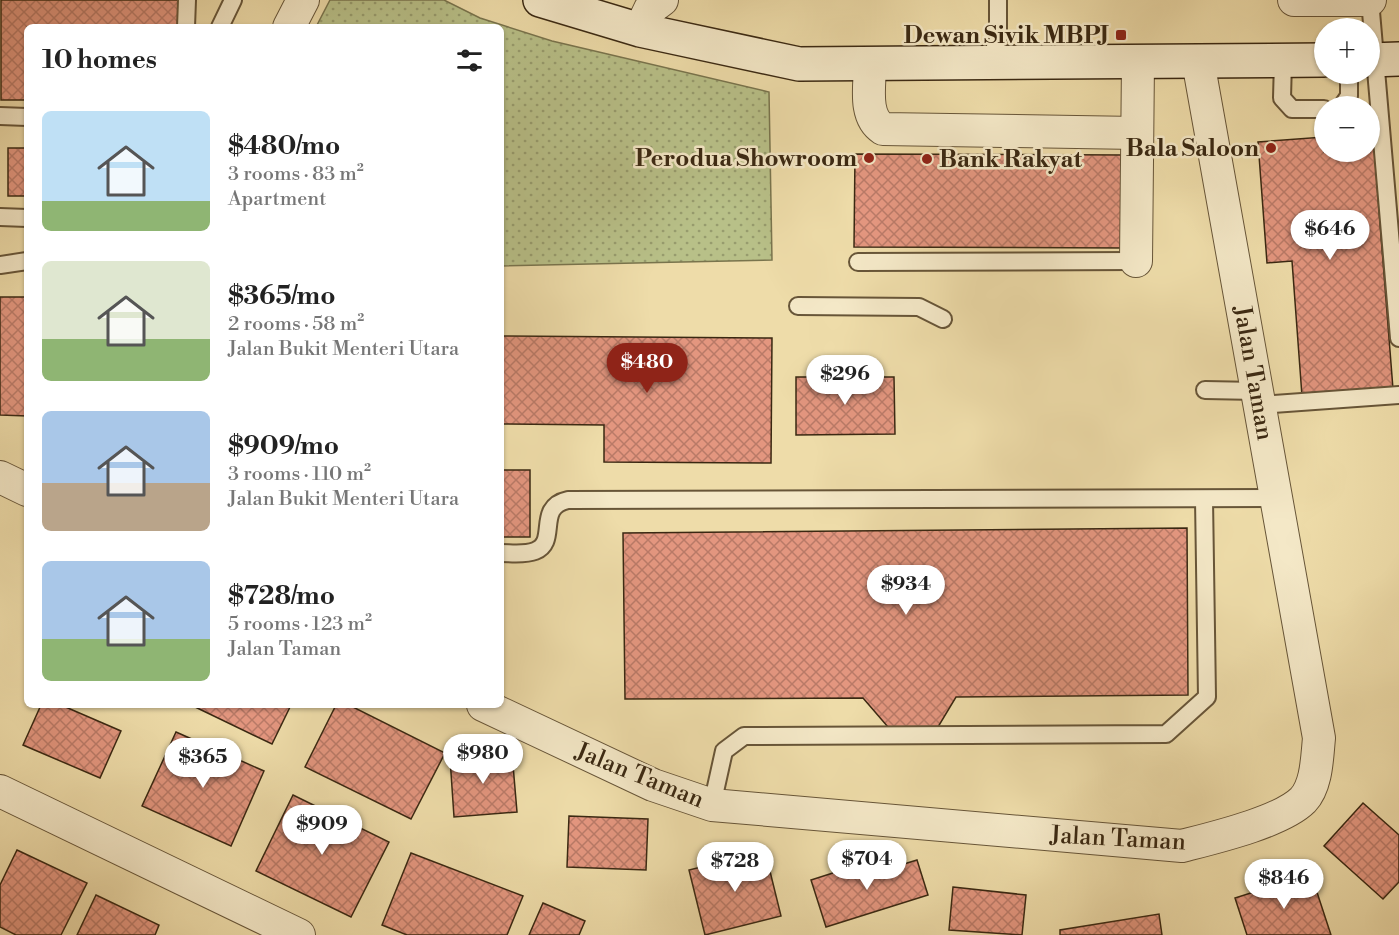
<!DOCTYPE html>
<meta charset="utf-8">
<style>
body{margin:0;font-family:"Libre Bodoni",serif;background:#f6f6f6;color:#222;height:100vh;display:flex;flex-direction:column;font-size:22px;white-space:nowrap}
*{box-sizing:border-box;margin:0}
p{font-size:20px;color:#767676}
.icon{flex:none;width:33px;height:33px;fill:none;stroke:currentColor;stroke-width:2;stroke-linecap:round;stroke-linejoin:round}
.map{position:relative;flex:1;overflow:hidden}
.sheet{position:absolute;left:24px;top:24px;width:480px;height:684px;display:flex;flex-direction:column;background:#fff;border-radius:9px;box-shadow:0 2px 4px #0004}
.sheet>*{flex:none}
.tools{position:absolute;left:1314px;top:18px;display:grid;gap:12px}
.tools a{display:grid;place-items:center;width:66px;height:66px;border-radius:50%;background:#fff;box-shadow:0 2px 4px #0004;font-size:30px}
.price{position:absolute;translate:-50% -51px;padding:0 14px;border-radius:21px;background:#fff;color:#222;font-size:20px;line-height:39px;filter:drop-shadow(0 2px 3px #0008)}
.price::after{content:'';position:absolute;left:50%;top:36px;width:18px;height:14px;margin-left:-9px;background:inherit;clip-path:polygon(0 0,100% 0,50% 100%)}
.price.selected{background:#8f2418;color:#fff}
ul{padding:0;list-style:none}
li{display:flex;align-items:center;gap:18px;height:150px;padding:0 18px}
li span{display:grid;place-items:center;flex:none;width:168px;height:120px;border-radius:9px;color:#555}
li>.icon{margin-inline-start:auto}
span .icon{width:72px;height:72px;fill:#fffc;stroke-width:1}
li b{font-size:26px}
h2{display:flex;justify-content:space-between;align-items:center;height:72px;padding:0 18px;font-size:26px}
.map>svg:first-child{display:block}
.garden{fill:url(#garden-dots);stroke:#79744d;stroke-width:1.5}
.building{fill:url(#building-cross-hatch);stroke:#3a2812;stroke-width:1.5}
.lines{fill:none;stroke-linecap:round;stroke-linejoin:round}
.service-casing{stroke:#675538;stroke-width:20}
.minor-casing{stroke:#675538;stroke-width:34}
.secondary-casing{stroke:#3a2812;stroke-width:36}
.service{stroke:#f4e8c7;stroke-width:16}
.minor{stroke:#f4e8c7;stroke-width:32}
.secondary{stroke:#f4e8c7;stroke-width:33}
.poi-dot{fill:#8f2418;stroke:#f4e8c7;stroke-width:2}
.labels{text-anchor:middle;stroke-width:5;stroke-linejoin:round;paint-order:stroke}
.poi-label{font-size:24px;font-weight:bold;fill:#3a2812;stroke:#f4e8c7;text-anchor:end}
.street-label{font-size:24px;fill:#3a2812;stroke:#f4e8c7}
</style>
<div class="map">
<svg width="1399" height="935" viewBox="0 0 1399 935">
<defs>
<pattern id="garden-dots" width="8" height="8" patternUnits="userSpaceOnUse" patternTransform="scale(1.5)"><rect width="8" height="8" fill="#b8c088"/><path d="M2 2h.1M6 6h.1" fill="none" stroke="#979c6e" stroke-width="1.8" stroke-linecap="round"/></pattern>
<pattern id="building-cross-hatch" width="8" height="8" patternUnits="userSpaceOnUse" patternTransform="scale(1.5)"><rect width="8" height="8" fill="#e3967f"/><path d="M0 0l8 8M0 8l8-8" fill="none" stroke="#b97a67"/></pattern>
</defs>
<rect width="100%" height="100%" fill="#eedca9"/>
<filter id="stains"><feTurbulence type="fractalNoise" baseFrequency=".00333" numOctaves="4"/><feColorMatrix values="0 0 0 0 .2 0 0 0 0 .09 0 0 0 0 .02 0 0 0 .5 -.17"/></filter>
<radialGradient id="worn" r=".72"><stop offset=".6" stop-color="#630" stop-opacity="0"/><stop offset="1" stop-color="#630" stop-opacity=".3"/></radialGradient>
<polygon class="garden" points="330,0 444,0 480,18 552,41 769,92 772,260 501,266 501,27 316,27"/>
<g class="building">
<polygon points="1,0 180,0 180,27 27,27 27,100 1,100"/>
<polygon points="1370,133 1373,133 1393,389 1302,396 1292,261 1267,263 1258,142 1324,137 1324,152 1370,152"/>
<rect x="8" y="148" width="19" height="48"/>
<polygon points="855,154 1125,155 1125,248 854,247"/>
<polygon points="0,297 27,297 27,416 0,415"/>
<polygon points="501,336 772,338 771,463 604,462 604,425 501,424"/>
<polygon points="796,377 894,377 895,434 796,435"/>
<rect x="501" y="470" width="29" height="67"/>
<polygon points="1187,528 1188,695 956,697 938,727 888,727 863,698 625,699 623,533"/>
<polygon points="41,705 61,705 121,731 100,778 23,745"/>
<polygon points="191,705 291,705 272,744"/>
<polygon points="336,705 349,705 445,753 411,819 305,767"/>
<polygon points="176,732 264,771 231,846 142,806"/>
<polygon points="512,753 517,812 454,817 450,758"/>
<polygon points="293,795 389,842 351,917 256,871"/>
<polygon points="1363,803 1399,835 1399,882 1383,899 1324,846"/>
<polygon points="569,816 648,819 646,870 567,867"/>
<polygon points="17,850 87,883 61,935 16,935 0,927 0,885"/>
<polygon points="765,851 781,916 705,935 689,870"/>
<polygon points="411,853 523,896 507,935 407,935 382,925"/>
<polygon points="917,860 928,895 826,927 811,880 864,863 868,875"/>
<polygon points="1311,874 1331,935 1247,935 1235,898"/>
<polygon points="953,887 1026,895 1022,935 949,930"/>
<polygon points="96,895 159,925 155,935 77,935"/>
<polygon points="543,903 585,921 579,935 529,935"/>
<polygon points="1159,914 1162,935 1060,935 1060,930"/>
</g>
<g class="lines">
<defs>
<g id="service">
<polyline points="1370,0 1399,338"/>
<polyline points="186,27 187,0"/>
<polyline points="220,27 233,0"/>
<polyline points="1283,61 1282,98 1292,109 1324,109"/>
<polyline points="988,64 998,40 998,0"/>
<polyline points="1342,106 1349,96 1349,74"/>
<polyline points="0,116 27,117"/>
<polyline points="0,217 27,218"/>
<polyline points="858,262 1136,261"/>
<polyline points="0,265 27,261"/>
<polyline points="798,306 919,307 943,319"/>
<polyline points="1205,390 1257,391"/>
<polyline points="1260,405 1399,395"/>
<path d="M501,553C511,553 525,555 535,551C559,542 535,507 568,500L1276,498"/>
<polyline points="712,805 724,751 744,736 1166,734 1207,697 1204,499"/>
</g>
<g id="minor">
<polyline points="1294,0 1370,0"/>
<polyline points="289,27 303,0"/>
<polyline points="640,30 650,9 662,0"/>
<path d="M870,64C870,85 863,116 883,129L1137,133"/>
<polyline points="1136,261 1138,62"/>
<polyline points="0,477 27,490"/>
<path d="M483,705L653,785L712,805L1182,846C1213,838 1281,822 1303,800C1317,785 1317,757 1319,738L1198,61"/>
<polyline points="0,791 299,935"/>
</g>
<g id="secondary">
<polyline points="540,0 640,30 799,64 1324,60"/>
<polyline points="1370,60 1399,59"/>
</g>
</defs>
<use href="#service" class="service-casing"/>
<use href="#minor" class="minor-casing"/>
<use href="#secondary" class="secondary-casing"/>
<use href="#service" class="service"/>
<use href="#minor" class="minor"/>
<use href="#secondary" class="secondary"/>
</g>
<g class="poi-dot">
<rect x="1115" y="29" width="12" height="12" rx="3"/>
<circle cx="1271" cy="148" r="6"/>
<circle cx="869" cy="158" r="6"/>
<circle cx="927" cy="159" r="6"/>
</g>
<g class="labels">
<g class="poi-label">
<text x="1109" y="43">Dewan Sivik MBPJ</text>
<text x="1259" y="156">Bala Saloon</text>
<text x="857" y="166">Perodua Showroom</text>
<text x="939" y="167" text-anchor="start">Bank Rakyat</text>
</g>
<g class="street-label">
<text transform="translate(1254 373) rotate(80)" y="8">Jalan Taman</text>
<text transform="translate(640 775) rotate(22)" y="8">Jalan Taman</text>
<text transform="translate(1118 838) rotate(3)" y="8">Jalan Taman</text>
</g>
</g>
<rect width="100%" height="100%" filter="url(#stains)"/>
<rect width="100%" height="100%" fill="url(#worn)"/>
</svg>
<div class="tools">
<a>+</a>
<a>−</a>
</div>
<b class="price" style="left:1330px;top:261px">$646</b>
<b class="price selected" style="left:647px;top:394px">$480</b>
<b class="price" style="left:845px;top:406px">$296</b>
<b class="price" style="left:906px;top:616px">$934</b>
<b class="price" style="left:483px;top:785px">$980</b>
<b class="price" style="left:203px;top:789px">$365</b>
<b class="price" style="left:322px;top:856px">$909</b>
<b class="price" style="left:867px;top:891px">$704</b>
<b class="price" style="left:735px;top:893px">$728</b>
<b class="price" style="left:1284px;top:910px">$846</b>
<section class="sheet">
<h2>10 homes<svg class="icon" aria-label="filters" viewBox="0 0 24 24"><path d="M4 7h16M4 17h16"/><circle cx="9" cy="7" r="2"/><circle cx="15" cy="17" r="2"/></svg></h2>
<ul>
<li><span style="background:linear-gradient(#bfe0f5 75%,#8fb573 0)"><svg class="icon" aria-label="home" viewBox="0 0 24 24"><path d="M3 11l9-7 9 7M6 9v11h12V9"/></svg></span><div><b>$480/mo</b><p>3 rooms · 83 m²</p><p>Apartment</p></div></li>
<li><span style="background:linear-gradient(#dfe7d0 65%,#8fb573 0)"><svg class="icon" aria-label="home" viewBox="0 0 24 24"><path d="M3 11l9-7 9 7M6 9v11h12V9"/></svg></span><div><b>$365/mo</b><p>2 rooms · 58 m²</p><p>Jalan Bukit Menteri Utara</p></div></li>
<li><span style="background:linear-gradient(#a9c7e8 60%,#b9a48a 0)"><svg class="icon" aria-label="home" viewBox="0 0 24 24"><path d="M3 11l9-7 9 7M6 9v11h12V9"/></svg></span><div><b>$909/mo</b><p>3 rooms · 110 m²</p><p>Jalan Bukit Menteri Utara</p></div></li>
<li><span style="background:linear-gradient(#a9c7e8 65%,#8fb573 0)"><svg class="icon" aria-label="home" viewBox="0 0 24 24"><path d="M3 11l9-7 9 7M6 9v11h12V9"/></svg></span><div><b>$728/mo</b><p>5 rooms · 123 m²</p><p>Jalan Taman</p></div></li>
</ul>
</section>
</div>
